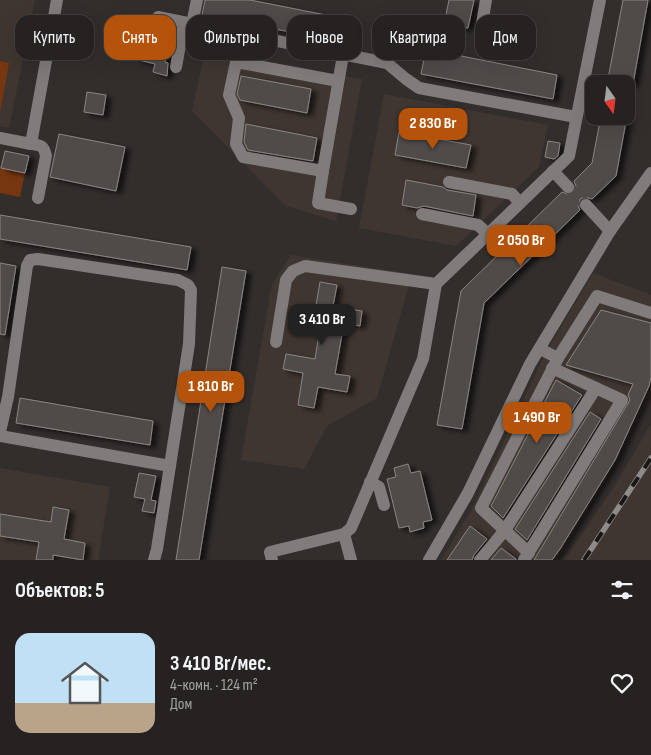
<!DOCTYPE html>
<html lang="ru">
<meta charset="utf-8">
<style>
body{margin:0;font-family:"Sofia Sans Condensed",sans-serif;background:#2e2a2a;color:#f1f3f6;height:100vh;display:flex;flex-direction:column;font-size:19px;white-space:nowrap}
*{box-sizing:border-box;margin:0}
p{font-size:16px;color:#a4a4a5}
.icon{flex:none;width:28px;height:28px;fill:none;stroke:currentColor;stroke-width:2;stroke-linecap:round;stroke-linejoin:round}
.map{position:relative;height:560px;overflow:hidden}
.side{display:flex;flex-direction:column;background:#262221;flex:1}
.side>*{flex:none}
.top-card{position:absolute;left:15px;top:15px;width:621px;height:45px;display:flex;gap:10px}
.needle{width:32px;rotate:166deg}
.controls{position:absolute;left:585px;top:75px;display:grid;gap:10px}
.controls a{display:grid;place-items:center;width:50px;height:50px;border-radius:10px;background:#262221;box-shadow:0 5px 20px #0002,0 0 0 1px #423f3f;font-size:25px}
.price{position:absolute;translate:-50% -42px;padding:0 11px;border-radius:10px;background:#b45309;color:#fff;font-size:16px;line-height:32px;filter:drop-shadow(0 1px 2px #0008)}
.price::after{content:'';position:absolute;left:50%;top:30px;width:15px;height:11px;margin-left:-8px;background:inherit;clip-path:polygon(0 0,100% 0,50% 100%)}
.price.on{background:#222;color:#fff}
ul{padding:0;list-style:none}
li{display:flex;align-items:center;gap:15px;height:125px;padding:0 15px}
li+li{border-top:1px solid #423f3f}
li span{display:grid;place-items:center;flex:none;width:140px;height:100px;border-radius:15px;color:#555}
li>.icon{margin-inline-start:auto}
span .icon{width:60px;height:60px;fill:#fffc;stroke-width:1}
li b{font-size:21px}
h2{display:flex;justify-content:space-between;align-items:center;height:60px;padding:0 15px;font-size:21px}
.chip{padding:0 18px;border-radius:15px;background:#262221;box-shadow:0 5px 20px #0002,0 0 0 1px #423f3f;font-size:18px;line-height:45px}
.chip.on{background:#b45309;color:#fff}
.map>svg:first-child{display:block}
.built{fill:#403631}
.green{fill:#763710}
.building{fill:#4f4b49;stroke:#8a8582;filter:url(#shadow)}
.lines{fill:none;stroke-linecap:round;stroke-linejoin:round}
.minor-tunnel{stroke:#4e4b49;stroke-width:12;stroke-dasharray:12 6;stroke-linecap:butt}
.minor{stroke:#7f7c7b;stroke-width:12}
.rail-casing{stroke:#8e8b89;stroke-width:5.5}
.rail{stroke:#191716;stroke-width:4;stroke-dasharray:11;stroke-linecap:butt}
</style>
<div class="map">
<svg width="651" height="560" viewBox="0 0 651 560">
<defs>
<filter id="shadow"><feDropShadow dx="5.5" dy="3" stdDeviation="2.5" flood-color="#0009"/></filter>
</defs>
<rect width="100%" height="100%" fill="#322e2c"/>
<g class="built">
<polygon points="0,0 35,0 9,128 0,126"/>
<polygon points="205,51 362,79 336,221 286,206 192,111"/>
<polygon points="384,94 548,125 539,167 456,246 359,228"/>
<polygon points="291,255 412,274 377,398 327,426 304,469 241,460 272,284"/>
<polygon points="593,273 651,295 651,391 616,463 564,550 557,560 441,560 472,509 546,352"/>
<polygon points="651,424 651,560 564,560 614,487"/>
<polygon points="0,468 110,487 98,560 0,560"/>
</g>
<g class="green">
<polygon points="0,61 9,63 0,113"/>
<polygon points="0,167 25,173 20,197 0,193"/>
</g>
<g class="building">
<polygon points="205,0 250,0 336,17 332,40 202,15"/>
<polygon points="449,0 474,0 468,28 444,24"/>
<polygon points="623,0 648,0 633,84 607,84"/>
<polygon points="143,28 172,35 165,62 168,63 167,76 153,72 155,64 135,59"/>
<polygon points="426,49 557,75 553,99 421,74"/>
<polygon points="241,76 311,89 307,113 240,100 237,94"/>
<polygon points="87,92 106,95 103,115 84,112"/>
<polygon points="601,116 627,116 616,176 592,199 585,197 580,199 578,206 580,210 484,303 462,429 437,425 461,291 562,192 569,195 574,193 576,186 574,181 592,163"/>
<polygon points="246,124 317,138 313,161 248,150 244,142"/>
<polygon points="399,132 471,145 466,168 395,155"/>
<polygon points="59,134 125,147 116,191 50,177"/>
<polygon points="548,141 560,143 558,156 554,159 545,157"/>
<polygon points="5,151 29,156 25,173 1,168"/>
<polygon points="406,180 443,187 447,190 476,195 473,216 424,206 417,208 402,205"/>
<polygon points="0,215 191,247 187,270 0,239"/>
<polygon points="0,263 16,266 5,335 0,334"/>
<polygon points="222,267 246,271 199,560 176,560"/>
<polygon points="320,282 337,285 333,306 362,311 360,326 344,323 335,374 350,376 347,392 318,387 314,408 298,405 303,373 283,369 286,354 315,359 320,328 291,323 294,307 315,311"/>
<polygon points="601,310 651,323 651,377 649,386 615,460 560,549 552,560 534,560 630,400 628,395 633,384 566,365"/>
<polygon points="556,380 582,395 503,518 491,506"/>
<polygon points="20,398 153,421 150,445 16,423"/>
<polygon points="590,412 601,419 527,540 515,529"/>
<polygon points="408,464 411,473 420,471 432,520 423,522 424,528 410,532 409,526 399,528 387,479 396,477 394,468"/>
<polygon points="139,473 156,476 151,500 156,501 154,513 142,511 145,499 134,497"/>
<polygon points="53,507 69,510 64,539 85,543 83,560 53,555 53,560 36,560 39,542 0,536 0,514 51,522"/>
<polygon points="470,526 487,539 474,555 472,560 447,560"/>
<polygon points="501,548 516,559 516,560 491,560"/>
</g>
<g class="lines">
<polyline class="minor-tunnel" points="568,187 586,205"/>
<g class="minor">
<polyline points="158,17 387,63 406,79 419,88 576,117"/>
<polyline points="192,24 197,0"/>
<polyline points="482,24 486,0"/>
<polyline points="176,67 184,23"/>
<polyline points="338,81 236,62 229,95 239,118 236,144 243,157 323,171 343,55"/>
<polyline points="0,138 31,144"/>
<polyline points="323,171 318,203 351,209"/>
<polyline points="553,171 568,187"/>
<polyline points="449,182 512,194 520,203"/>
<path d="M38,198L46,156C44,146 41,145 31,144L57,0"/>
<polyline points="586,205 610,231"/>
<polyline points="422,214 478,225 488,234"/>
<polyline points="276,342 286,280 293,271 305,266 436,284"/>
<polyline points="558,358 597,296 651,313"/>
<polyline points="0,432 8,397 27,266 30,260 38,259 178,280 188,285 191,290 189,344 157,549 154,560"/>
<polyline points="0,436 170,466"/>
<polyline points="370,482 379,487 384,505"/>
<polyline points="344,534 351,560"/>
<polyline points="529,553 481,508 558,358 540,349"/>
<polyline points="272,560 270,552 344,534 351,528 423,359 436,284 569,156 600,0"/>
<polyline points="429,560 468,493 530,364 610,231 651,173"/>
<polyline points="480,560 505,530 596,388"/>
<polyline points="524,560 622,400 552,368"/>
</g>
<defs>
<polyline id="rail" points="584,560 651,458"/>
</defs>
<use href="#rail" class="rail-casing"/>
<use href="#rail" class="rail"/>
</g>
</svg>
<div class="controls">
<a><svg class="needle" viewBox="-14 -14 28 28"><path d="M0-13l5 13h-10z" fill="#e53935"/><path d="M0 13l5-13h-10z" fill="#a4a4a5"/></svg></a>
</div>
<b class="price" style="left:433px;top:150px">2 830 Br</b>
<b class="price" style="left:521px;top:267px">2 050 Br</b>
<b class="price on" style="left:322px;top:346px">3 410 Br</b>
<b class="price" style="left:211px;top:413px">1 810 Br</b>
<b class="price" style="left:537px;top:444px">1 490 Br</b>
<div class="top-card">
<a class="chip">Купить</a>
<a class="chip on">Снять</a>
<a class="chip">Фильтры</a>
<a class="chip">Новое</a>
<a class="chip">Квартира</a>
<a class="chip">Дом</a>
</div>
</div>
<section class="side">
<h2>Объектов: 5<svg class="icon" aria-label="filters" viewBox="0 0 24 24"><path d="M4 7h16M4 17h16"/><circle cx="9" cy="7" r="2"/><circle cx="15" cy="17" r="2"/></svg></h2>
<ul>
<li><span style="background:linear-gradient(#bfe0f5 70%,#b9a48a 0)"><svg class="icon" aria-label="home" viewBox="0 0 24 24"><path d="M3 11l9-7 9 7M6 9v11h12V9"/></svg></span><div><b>3 410 Br/мес.</b><p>4-комн. · 124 m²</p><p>Дом</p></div><svg class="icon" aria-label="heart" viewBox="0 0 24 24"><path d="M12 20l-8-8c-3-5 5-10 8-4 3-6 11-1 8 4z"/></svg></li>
</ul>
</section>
